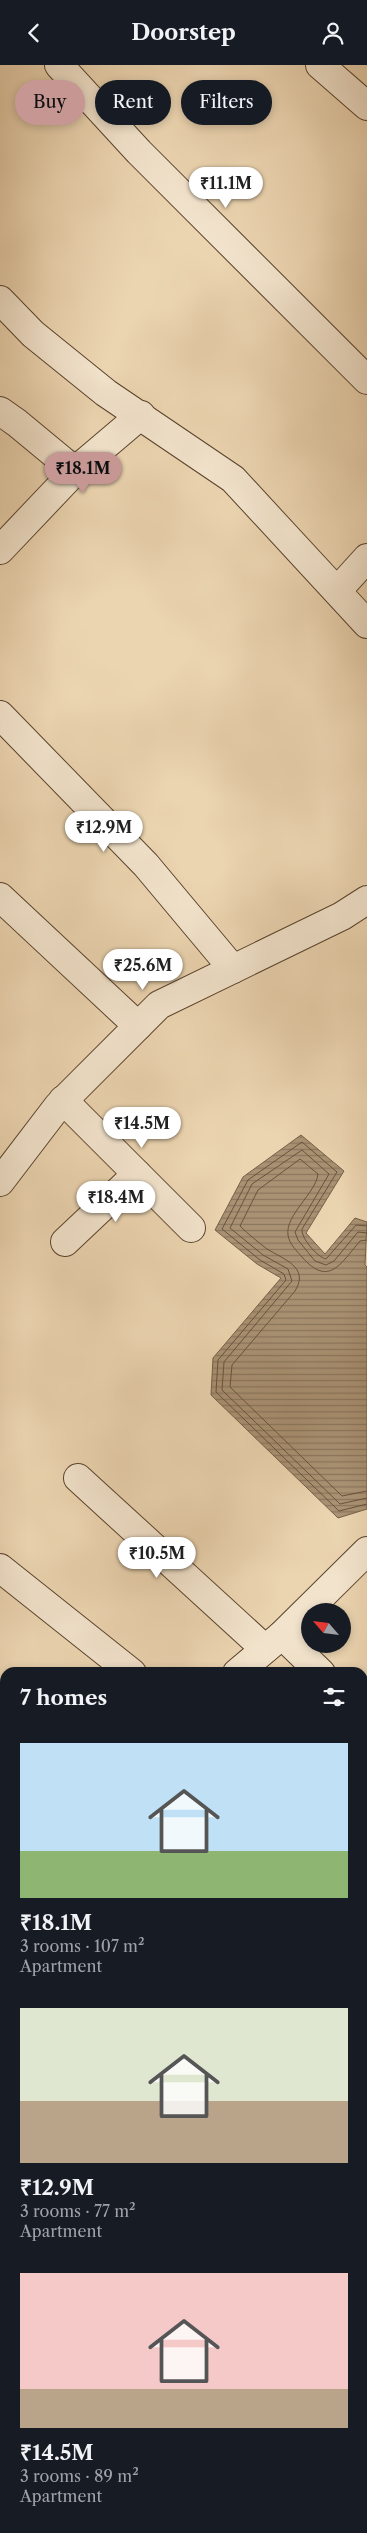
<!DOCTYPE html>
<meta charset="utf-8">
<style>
body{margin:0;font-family:"Libre Caslon Text",serif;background:#242831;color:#f1f3f6;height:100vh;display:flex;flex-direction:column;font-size:19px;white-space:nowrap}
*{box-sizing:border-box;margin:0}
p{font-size:16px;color:#9ea1a6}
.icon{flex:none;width:28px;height:28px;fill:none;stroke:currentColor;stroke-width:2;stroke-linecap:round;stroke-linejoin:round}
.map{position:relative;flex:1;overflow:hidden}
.details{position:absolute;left:0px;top:1602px;width:368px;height:866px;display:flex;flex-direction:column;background:#171b24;border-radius:15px 15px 0 0;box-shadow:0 2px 8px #0003}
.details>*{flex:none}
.guide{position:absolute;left:15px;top:15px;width:338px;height:45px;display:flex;gap:10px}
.needle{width:32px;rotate:298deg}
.fabs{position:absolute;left:301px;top:1538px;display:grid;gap:10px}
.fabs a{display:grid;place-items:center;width:50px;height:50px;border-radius:50%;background:#171b24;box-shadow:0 2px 8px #0003;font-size:25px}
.price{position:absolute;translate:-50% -42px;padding:0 11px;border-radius:18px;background:#fff;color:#222;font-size:16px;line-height:32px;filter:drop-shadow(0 1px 2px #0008)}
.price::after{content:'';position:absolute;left:50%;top:30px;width:15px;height:11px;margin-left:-8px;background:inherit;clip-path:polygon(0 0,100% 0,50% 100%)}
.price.active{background:#c59692;color:#111}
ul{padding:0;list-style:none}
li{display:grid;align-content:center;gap:10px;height:265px;padding:0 20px}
li span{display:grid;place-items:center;height:155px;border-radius:0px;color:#555}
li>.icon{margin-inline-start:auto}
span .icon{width:90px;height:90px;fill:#fffc;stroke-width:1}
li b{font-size:21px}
h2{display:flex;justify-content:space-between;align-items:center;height:60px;padding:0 20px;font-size:21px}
.pill{padding:0 18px;border-radius:22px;background:#171b24;box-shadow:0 2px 8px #0003;font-size:18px;line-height:45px}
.pill.active{background:#c59692;color:#111}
header{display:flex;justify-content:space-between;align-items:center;height:65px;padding:0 20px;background:#171b24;font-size:22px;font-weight:800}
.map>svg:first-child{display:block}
.water{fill:url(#water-rules);stroke:#765f46}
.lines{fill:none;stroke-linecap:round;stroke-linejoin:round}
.shore{stroke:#6a523a;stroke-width:1}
.lane-casing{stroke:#5a432d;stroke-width:21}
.street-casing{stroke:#5a432d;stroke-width:30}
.primary-casing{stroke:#2a1301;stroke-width:30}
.lane{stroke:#f2e3cc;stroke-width:19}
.street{stroke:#f2e3cc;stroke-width:28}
.primary{stroke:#ebd4b0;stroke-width:28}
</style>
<header><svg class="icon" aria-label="back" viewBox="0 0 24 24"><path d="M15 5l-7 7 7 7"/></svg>Doorstep<svg class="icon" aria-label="person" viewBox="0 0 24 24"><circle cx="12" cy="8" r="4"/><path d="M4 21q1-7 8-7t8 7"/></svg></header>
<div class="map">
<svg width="367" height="2468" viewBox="0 0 367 2468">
<defs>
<pattern id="water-rules" width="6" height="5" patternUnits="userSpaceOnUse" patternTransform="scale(1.25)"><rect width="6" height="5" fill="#a99274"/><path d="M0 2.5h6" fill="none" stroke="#8a765d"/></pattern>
</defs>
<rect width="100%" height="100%" fill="#ebd4b0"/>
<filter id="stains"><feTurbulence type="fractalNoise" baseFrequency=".004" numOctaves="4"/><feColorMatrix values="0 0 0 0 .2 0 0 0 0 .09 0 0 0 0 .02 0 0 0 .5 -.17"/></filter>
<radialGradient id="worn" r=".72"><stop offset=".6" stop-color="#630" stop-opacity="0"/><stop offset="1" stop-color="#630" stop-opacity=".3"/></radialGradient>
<polygon class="water" points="301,1070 344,1106 306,1168 325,1189 355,1153 367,1157 365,1200 367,1202 367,1444 338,1453 211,1330 213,1293 281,1213 257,1199 215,1165 243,1112"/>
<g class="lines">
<g class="shore">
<path d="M367,1161L356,1160L326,1194C317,1192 301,1173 302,1164L337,1107L302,1077L248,1115L222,1164L260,1195L284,1209L286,1215L218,1295L216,1327L339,1446L367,1439"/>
<polyline points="367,1168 358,1167 334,1196 326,1200 315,1196 298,1175 295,1167 329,1109 302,1085 252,1119 230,1163 263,1190 288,1204 292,1216 224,1297 222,1325 340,1439 367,1433"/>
<path d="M367,1175L360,1176C341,1198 329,1223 302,1192C297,1186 289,1179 288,1170C285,1150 316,1128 318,1109L300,1094L258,1125L240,1161C248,1169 258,1177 267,1184C283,1194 310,1202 295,1226L232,1300L230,1322L342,1431L367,1426"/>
</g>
<defs>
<g id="lane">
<polyline points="362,2432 367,2427"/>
<polyline points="0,2438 5,2438"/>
<polyline points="103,2464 118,2468"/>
<polyline points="329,2468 333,2464"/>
</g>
<g id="street">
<polyline points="59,0 139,87 367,315"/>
<polyline points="320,0 367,41"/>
<polyline points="0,235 33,269 106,328 233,414 367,559"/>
<polyline points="0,346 17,358 75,406"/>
<polyline points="0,485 75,406 141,350"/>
<polyline points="337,526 367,493"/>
<polyline points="0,650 146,800 233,904"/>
<polyline points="0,832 138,961"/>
<polyline points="63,1035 191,1163"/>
<polyline points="0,1117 58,1041 159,940 342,851 367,835"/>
<polyline points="65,1177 137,1109"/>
<polyline points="78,1413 265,1584"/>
<polyline points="0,1503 132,1608"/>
<polyline points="282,1570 321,1608"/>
<polyline points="237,1608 282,1570 367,1486"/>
<polyline points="362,1648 367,1652"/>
<polyline points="362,2007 367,2011"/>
</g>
<g id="primary">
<polyline points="0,1872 5,1876"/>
<polyline points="362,2151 367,2154"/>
</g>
</defs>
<use href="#lane" class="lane-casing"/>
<use href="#street" class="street-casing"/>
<use href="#primary" class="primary-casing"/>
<use href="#lane" class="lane"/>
<use href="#street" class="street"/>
<use href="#primary" class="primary"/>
</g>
<rect width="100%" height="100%" filter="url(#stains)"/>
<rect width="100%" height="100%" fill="url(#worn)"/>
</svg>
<div class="fabs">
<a><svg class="needle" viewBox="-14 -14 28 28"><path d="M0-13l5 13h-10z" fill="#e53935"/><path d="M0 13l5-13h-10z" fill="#9ea1a6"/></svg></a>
</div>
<b class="price" style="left:226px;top:144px">₹11.1M</b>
<b class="price active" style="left:83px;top:429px">₹18.1M</b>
<b class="price" style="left:104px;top:788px">₹12.9M</b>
<b class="price" style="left:143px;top:926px">₹25.6M</b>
<b class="price" style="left:142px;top:1084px">₹14.5M</b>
<b class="price" style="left:116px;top:1158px">₹18.4M</b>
<b class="price" style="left:157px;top:1514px">₹10.5M</b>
<div class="guide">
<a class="pill active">Buy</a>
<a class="pill">Rent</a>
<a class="pill">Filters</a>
</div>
<section class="details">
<h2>7 homes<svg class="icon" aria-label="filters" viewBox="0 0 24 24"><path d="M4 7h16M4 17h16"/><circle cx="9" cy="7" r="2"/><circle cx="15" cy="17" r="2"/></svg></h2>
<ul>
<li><span style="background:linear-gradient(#bfe0f5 70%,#8fb573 0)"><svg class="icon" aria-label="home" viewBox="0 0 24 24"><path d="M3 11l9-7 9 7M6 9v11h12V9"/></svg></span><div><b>₹18.1M</b><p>3 rooms · 107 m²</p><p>Apartment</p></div></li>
<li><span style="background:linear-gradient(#dfe7d0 60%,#b9a48a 0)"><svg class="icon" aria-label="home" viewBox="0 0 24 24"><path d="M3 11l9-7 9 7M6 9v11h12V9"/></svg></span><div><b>₹12.9M</b><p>3 rooms · 77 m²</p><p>Apartment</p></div></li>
<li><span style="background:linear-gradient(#f6c9c9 75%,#b9a48a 0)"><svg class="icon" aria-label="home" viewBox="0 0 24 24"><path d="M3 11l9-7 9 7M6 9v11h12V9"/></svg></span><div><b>₹14.5M</b><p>3 rooms · 89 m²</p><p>Apartment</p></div></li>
</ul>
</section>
</div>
